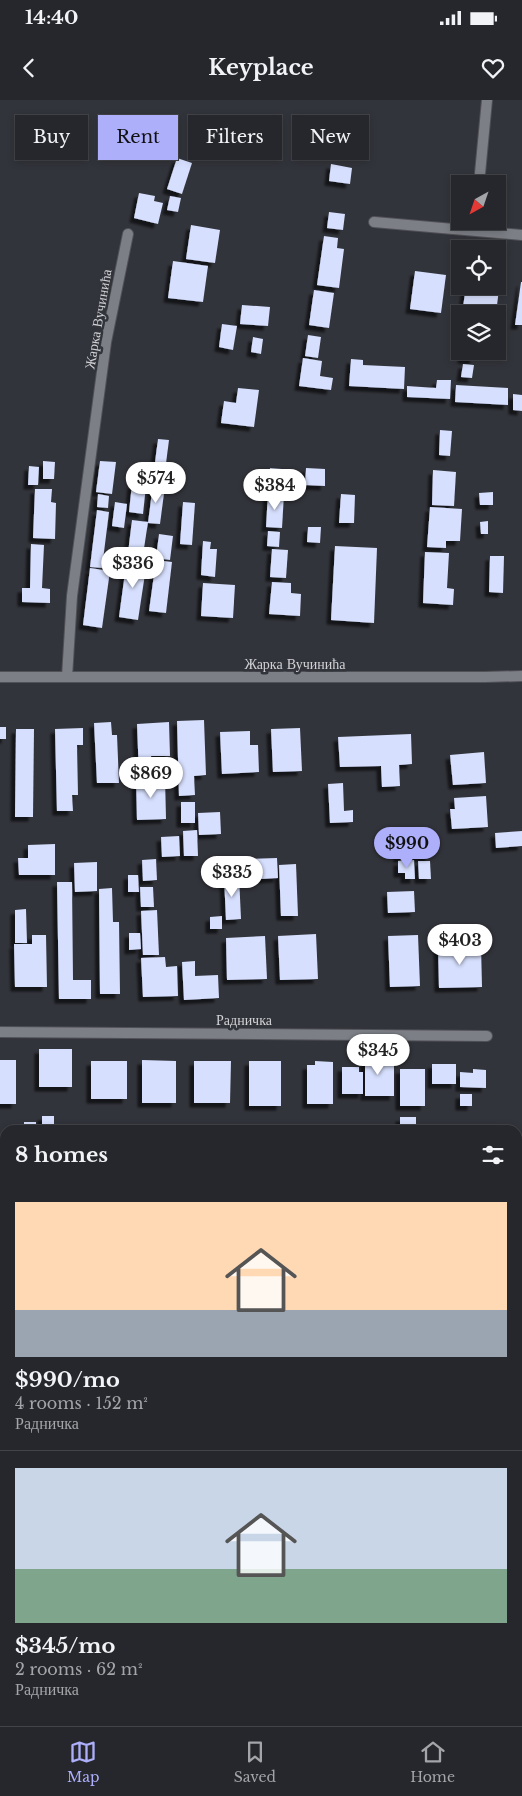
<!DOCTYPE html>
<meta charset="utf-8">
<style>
body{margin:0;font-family:"Libre Baskerville",serif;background:#323338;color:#f1f3f6;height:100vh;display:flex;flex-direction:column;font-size:19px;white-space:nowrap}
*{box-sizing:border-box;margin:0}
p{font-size:16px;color:#a4a5a9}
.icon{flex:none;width:28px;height:28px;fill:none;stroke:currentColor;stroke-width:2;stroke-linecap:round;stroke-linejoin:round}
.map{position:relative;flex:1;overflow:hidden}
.details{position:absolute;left:0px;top:1025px;width:522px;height:601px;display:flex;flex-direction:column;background:#26272c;border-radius:15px 15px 0 0;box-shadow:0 2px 8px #0003,0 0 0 1px #424448}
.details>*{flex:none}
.top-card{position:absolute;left:15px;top:15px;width:492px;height:45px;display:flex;gap:10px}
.needle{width:32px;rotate:220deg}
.controls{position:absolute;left:451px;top:75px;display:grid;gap:10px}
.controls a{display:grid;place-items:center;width:55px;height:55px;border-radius:0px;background:#26272c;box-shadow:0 2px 8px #0003,0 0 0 1px #424448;font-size:25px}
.price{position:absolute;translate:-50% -42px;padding:0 11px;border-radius:18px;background:#fff;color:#222;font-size:16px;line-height:32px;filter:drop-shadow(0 1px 2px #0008)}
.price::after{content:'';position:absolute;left:50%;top:30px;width:15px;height:11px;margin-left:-8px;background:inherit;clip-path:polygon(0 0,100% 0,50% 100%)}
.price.on{background:#adaffb;color:#111}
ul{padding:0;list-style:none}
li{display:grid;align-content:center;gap:10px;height:265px;padding:0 15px}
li+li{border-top:1px solid #424448}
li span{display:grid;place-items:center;height:155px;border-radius:0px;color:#555}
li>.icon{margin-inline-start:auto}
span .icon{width:90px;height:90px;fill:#fffc;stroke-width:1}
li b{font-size:21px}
h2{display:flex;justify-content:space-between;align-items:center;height:60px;padding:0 15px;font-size:21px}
.chip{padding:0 18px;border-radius:0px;background:#26272c;box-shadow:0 2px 8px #0003,0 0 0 1px #424448;font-size:18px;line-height:45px}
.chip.on{background:#adaffb;color:#111}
.status{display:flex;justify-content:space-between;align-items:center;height:35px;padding:0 25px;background:#26272c;direction:ltr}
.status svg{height:14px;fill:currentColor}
header{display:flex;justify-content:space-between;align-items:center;height:65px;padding:0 15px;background:#26272c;font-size:22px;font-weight:700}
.menu{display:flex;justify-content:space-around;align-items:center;height:70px;border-top:1px solid #424448;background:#26272c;font-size:14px;color:#a4a5a9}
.menu a{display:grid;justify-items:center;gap:2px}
.menu .on{color:#adaffb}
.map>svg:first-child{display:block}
.building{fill:#d6dffd;filter:url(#shadow)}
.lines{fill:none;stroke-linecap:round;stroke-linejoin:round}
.service-casing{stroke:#515258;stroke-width:12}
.minor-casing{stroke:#515258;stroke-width:12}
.tertiary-casing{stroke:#515258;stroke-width:12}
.service{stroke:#7d7f87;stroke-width:10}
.minor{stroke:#7d7f87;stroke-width:10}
.tertiary{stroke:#7d7f87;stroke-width:10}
.labels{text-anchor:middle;stroke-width:5;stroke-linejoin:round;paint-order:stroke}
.street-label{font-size:14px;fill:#d0d1d5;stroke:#32343b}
</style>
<div class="status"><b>14:40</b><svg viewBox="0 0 49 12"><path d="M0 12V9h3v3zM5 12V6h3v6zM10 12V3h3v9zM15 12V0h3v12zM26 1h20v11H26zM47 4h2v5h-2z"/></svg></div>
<header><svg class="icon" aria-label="back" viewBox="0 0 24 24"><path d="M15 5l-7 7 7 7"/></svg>Keyplace<svg class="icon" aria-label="heart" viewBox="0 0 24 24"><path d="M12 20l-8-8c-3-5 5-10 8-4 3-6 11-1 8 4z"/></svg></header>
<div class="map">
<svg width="522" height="1626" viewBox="0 0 522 1626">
<defs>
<filter id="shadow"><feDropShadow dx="-4.5" dy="4.5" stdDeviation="1" flood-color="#0009"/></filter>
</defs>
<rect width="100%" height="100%" fill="#32343b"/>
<g class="building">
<polygon points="177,58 192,63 182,94 167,89"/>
<polygon points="331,64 352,68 350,84 329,81"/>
<polygon points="139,93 155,96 154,101 163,103 158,124 134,118"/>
<polygon points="170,96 181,98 178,112 167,110"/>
<polygon points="329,112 345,114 343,130 327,128"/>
<polygon points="191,125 220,130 215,163 186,159"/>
<polygon points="324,136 338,138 337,148 344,149 339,188 317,185"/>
<polygon points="173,161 208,166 203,202 168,198"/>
<polygon points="415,171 446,175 441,213 410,209"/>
<polygon points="498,180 500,180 496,214 462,214 466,186 498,186"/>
<polygon points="521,182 522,182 522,225 515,225"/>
<polygon points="314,190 334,193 329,228 309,225"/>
<polygon points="242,205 270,207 268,226 240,224"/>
<polygon points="222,224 237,226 233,250 219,247"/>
<polygon points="308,235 321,237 318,258 305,256"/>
<polygon points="253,237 263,239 261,254 251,252"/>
<polygon points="463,251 475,251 474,260 462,259"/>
<polygon points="303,258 322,261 320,276 333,278 331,290 299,286"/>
<polygon points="351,259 363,260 363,265 405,267 404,289 349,286"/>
<polygon points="463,264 474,265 472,278 461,277"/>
<polygon points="437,280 451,280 450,299 407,297 407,286 436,288"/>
<polygon points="456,285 508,288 508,305 455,302"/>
<polygon points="238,288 259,290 254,327 221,323 224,301 236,303"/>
<polygon points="513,294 522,295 522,311 513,310"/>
<polygon points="440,330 452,331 450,356 439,355"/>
<polygon points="158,339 169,340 164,379 153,378"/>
<polygon points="43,361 55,362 54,379 43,379"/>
<polygon points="100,361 116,362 112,394 96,392"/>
<polygon points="29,366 39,367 38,385 28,385"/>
<polygon points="270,368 282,369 281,392 269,391"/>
<polygon points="306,368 325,369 325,386 305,385"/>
<polygon points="433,370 456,372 454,406 432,405"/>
<polygon points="132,384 146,386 143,414 129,412"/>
<polygon points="153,384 165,386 160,424 148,423"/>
<polygon points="35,389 52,389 51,402 56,403 55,439 33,438"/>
<polygon points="493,392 493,405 480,405 479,393"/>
<polygon points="98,394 109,396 108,408 97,407"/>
<polygon points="268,394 284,395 282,428 266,427"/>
<polygon points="341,394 355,395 354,423 339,423"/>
<polygon points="115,402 127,404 124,428 112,426"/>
<polygon points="183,402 195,403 192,445 180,444"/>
<polygon points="430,407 462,409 460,441 446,441 446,448 427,447"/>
<polygon points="97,410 109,412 102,468 90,467"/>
<polygon points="132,420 148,422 143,455 128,453"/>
<polygon points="488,421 488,434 481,434 480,422"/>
<polygon points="308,427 321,427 320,443 307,442"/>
<polygon points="268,431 280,432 279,447 267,446"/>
<polygon points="159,434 173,436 170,460 156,458"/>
<polygon points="203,441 211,442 210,449 217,449 215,477 201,475"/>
<polygon points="31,444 44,445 42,488 50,489 50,503 22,502 22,488 30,488"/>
<polygon points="335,446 377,448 374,523 331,520"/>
<polygon points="272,449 288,450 286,478 270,477"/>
<polygon points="425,452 449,453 447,488 454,489 453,505 423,503"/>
<polygon points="490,456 504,456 503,493 489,492"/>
<polygon points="127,458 147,461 138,520 119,517"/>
<polygon points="156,460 172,462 166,513 149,511"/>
<polygon points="90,468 110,471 102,528 83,525"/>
<polygon points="272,482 291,483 291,493 301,494 300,516 269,514"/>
<polygon points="203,483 235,485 233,518 201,516"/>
<polygon points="204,620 206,675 194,676 195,695 179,696 177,621"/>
<polygon points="111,622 112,635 117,635 119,683 97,683 94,623"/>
<polygon points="169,622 170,656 151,656 152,675 139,675 137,624"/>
<rect x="0" y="627" width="6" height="12"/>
<polygon points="83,628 83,645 77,645 78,695 72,695 73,711 57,711 55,629"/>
<polygon points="300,628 302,671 273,672 271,629"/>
<polygon points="16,629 34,629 33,717 15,717"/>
<polygon points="250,631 250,645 258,645 259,672 222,674 220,632"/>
<polygon points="411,634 412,664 399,665 400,686 382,687 381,666 340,667 338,637"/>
<polygon points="484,652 486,683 453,685 450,655"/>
<polygon points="165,677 166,719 137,720 136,678"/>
<polygon points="343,683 344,711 353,710 353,722 330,723 328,684"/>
<polygon points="486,696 488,727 452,729 450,709 455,709 454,698"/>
<rect x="181" y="702" width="14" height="21"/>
<polygon points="220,712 221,734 199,735 198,713"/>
<polygon points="197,730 198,756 184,756 183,731"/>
<polygon points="522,731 522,746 496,748 495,733"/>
<polygon points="179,736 180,756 162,757 161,737"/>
<polygon points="430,739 430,757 398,758 397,740"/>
<polygon points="55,744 55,775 19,775 18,758 28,758 28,745"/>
<polygon points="277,758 278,778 261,779 261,774 250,775 250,759"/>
<polygon points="156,759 157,780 143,781 142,760"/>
<polygon points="414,760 415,779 405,779 405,773 398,773 398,761"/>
<polygon points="418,761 430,761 431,779 419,779"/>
<polygon points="97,762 97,791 75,792 74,763"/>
<polygon points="296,764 298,816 281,816 279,765"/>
<polygon points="128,775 138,775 139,792 128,792"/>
<polygon points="239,776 241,819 226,820 224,777"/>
<polygon points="57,782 72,782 73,880 91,880 91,899 59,899"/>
<polygon points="140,787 153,787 154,807 141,807"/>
<polygon points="112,788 113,822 119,822 120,894 100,894 99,789"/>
<polygon points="414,791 415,812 388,813 387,792"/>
<polygon points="26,809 27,843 15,843 15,810"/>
<polygon points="157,810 159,855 143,855 141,811"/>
<polygon points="222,816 222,829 210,829 210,817"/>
<polygon points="129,833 140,833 141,849 129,850"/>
<polygon points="316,834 318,879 280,880 278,836"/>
<polygon points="32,835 46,835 47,887 15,887 14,844 32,844"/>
<polygon points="418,835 420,886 390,887 388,836"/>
<polygon points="265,836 267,879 227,880 226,838"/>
<polygon points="481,845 482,887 439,888 438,846"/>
<polygon points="165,857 166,867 177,866 178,896 143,897 141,858"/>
<polygon points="195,861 195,876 218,875 219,898 184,900 182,862"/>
<rect x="39" y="949" width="33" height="38"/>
<polygon points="365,949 376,949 376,964 394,964 394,996 365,996"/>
<rect x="0" y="960" width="16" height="44"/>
<polygon points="142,960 176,961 176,1003 142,1003"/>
<rect x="91" y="961" width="36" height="38"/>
<polygon points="194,961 231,961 230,1003 194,1003"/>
<rect x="249" y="961" width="32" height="45"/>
<polygon points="315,961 333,962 333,1004 307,1004 307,965 315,965"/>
<rect x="432" y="964" width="24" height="20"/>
<polygon points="342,967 359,967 359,972 363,972 363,994 342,994"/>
<rect x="400" y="969" width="25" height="37"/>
<polygon points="473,969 486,970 486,988 460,987 460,972 473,973"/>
<rect x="460" y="994" width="12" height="12"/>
<rect x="42" y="1016" width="12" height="14"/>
<rect x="400" y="1017" width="16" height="13"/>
<rect x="24" y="1022" width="12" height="8"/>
<rect x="0" y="1083" width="5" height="10"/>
<rect x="0" y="1096" width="3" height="44"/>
<rect x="518" y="1110" width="4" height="83"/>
<rect x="0" y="1197" width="5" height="30"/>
<polygon points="518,1205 522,1205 522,1288 518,1289"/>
<rect x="518" y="1315" width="4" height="28"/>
<rect x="0" y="1319" width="5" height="35"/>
<rect x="0" y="1414" width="5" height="23"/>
<rect x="518" y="1513" width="4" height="52"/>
</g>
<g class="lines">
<defs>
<g id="service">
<polyline points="518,1302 522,1302"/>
<polyline points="518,1427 522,1427"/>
</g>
<g id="minor">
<polyline points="479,84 487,0"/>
<polyline points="374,122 522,135"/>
<polyline points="67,577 72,496 106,242 128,134"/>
<polyline points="0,932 487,936"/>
<polyline points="0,1271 5,1271"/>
<polyline points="0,1623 380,1625"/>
</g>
<polyline id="tertiary" points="0,577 485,577 522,576"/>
</defs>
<use href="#service" class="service-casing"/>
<use href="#minor" class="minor-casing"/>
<use href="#tertiary" class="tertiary-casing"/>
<use href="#service" class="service"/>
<use href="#minor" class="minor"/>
<use href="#tertiary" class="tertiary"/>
</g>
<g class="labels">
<g class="street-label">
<text transform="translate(98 219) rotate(-80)" y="5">Жарка Вучинића</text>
<text x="295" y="569">Жарка Вучинића</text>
<text x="244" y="925">Радничка</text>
</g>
</g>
</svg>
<div class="controls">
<a><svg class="needle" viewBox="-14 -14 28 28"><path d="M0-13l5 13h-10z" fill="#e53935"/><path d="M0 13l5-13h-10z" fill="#a4a5a9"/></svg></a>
<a><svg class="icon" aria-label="locate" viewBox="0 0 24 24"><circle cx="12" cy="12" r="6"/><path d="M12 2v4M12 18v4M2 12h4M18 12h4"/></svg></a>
<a><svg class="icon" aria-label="layers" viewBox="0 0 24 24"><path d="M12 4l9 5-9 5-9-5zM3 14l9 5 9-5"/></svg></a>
</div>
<b class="price" style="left:156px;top:404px">$574</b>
<b class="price" style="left:275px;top:411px">$384</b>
<b class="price" style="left:133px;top:489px">$336</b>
<b class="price" style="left:151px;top:699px">$869</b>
<b class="price on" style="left:407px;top:769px">$990</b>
<b class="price" style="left:232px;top:798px">$335</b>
<b class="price" style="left:460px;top:866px">$403</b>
<b class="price" style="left:378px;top:976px">$345</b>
<div class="top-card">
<a class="chip">Buy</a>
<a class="chip on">Rent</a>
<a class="chip">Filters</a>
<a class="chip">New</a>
</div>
<section class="details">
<h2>8 homes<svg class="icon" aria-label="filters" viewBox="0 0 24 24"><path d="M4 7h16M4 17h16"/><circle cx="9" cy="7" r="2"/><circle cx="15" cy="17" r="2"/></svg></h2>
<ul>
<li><span style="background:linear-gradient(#ffd9b3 70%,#9aa5b1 0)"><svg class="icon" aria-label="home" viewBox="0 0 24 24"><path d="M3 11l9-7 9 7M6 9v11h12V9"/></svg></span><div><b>$990/mo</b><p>4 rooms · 152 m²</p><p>Радничка</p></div></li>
<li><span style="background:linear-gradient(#c9d6e8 65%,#7fa58c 0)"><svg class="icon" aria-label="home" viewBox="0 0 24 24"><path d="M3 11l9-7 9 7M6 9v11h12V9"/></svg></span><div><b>$345/mo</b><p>2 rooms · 62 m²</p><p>Радничка</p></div></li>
</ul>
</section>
</div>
<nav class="menu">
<a class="on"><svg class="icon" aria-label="map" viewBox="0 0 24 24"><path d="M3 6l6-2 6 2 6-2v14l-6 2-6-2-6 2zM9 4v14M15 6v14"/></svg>Map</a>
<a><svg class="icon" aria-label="saved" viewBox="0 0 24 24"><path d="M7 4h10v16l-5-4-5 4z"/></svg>Saved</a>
<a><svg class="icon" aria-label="home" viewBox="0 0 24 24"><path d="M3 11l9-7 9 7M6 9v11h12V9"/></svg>Home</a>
</nav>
